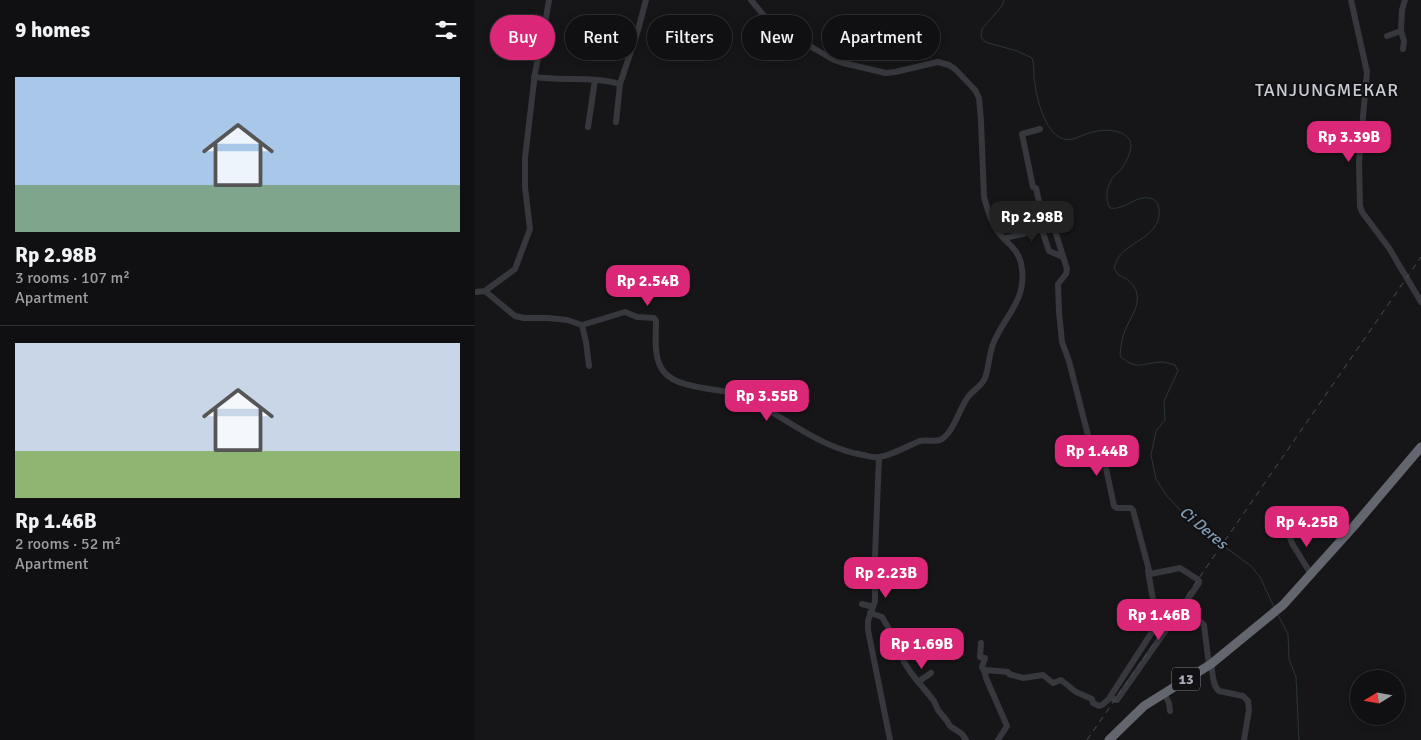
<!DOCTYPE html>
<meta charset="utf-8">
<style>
body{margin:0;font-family:Signika,sans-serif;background:#1e1e20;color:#f1f3f6;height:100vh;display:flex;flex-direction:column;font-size:19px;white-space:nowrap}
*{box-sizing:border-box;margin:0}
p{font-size:16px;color:#9c9d9f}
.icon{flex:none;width:28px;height:28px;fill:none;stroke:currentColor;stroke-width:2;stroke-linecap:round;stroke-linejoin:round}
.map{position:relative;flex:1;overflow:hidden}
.sheet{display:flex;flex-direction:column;background:#101012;width:475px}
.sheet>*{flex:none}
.banner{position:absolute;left:15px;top:15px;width:475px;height:45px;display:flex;gap:10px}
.needle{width:32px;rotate:259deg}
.controls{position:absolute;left:875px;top:670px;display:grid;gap:10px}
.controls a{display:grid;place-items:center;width:55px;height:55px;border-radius:50%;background:#101012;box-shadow:0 2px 8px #0003,0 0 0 1px #303032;font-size:25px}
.price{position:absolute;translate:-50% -42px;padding:0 11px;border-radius:10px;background:#db2777;color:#fff;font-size:16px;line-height:32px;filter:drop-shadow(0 1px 2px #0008)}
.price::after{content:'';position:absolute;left:50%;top:30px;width:15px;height:11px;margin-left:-8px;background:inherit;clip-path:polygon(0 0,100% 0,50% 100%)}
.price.on{background:#222;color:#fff}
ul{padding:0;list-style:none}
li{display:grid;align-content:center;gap:10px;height:265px;padding:0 15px}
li+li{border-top:1px solid #303032}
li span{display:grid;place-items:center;height:155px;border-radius:0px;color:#555}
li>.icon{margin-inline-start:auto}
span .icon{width:90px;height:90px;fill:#fffc;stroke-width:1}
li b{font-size:21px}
h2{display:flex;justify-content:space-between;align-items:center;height:60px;padding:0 15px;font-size:21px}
.tag{padding:0 18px;border-radius:22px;background:#101012;box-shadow:0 2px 8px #0003,0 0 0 1px #303032;font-size:18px;line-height:45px}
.tag.on{background:#db2777;color:#fff}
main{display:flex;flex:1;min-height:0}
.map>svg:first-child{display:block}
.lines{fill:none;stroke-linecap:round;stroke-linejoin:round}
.stream{stroke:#2c353c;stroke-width:1}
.minor{stroke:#37383d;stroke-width:6}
.highway{stroke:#63666e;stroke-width:9}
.rail{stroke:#4a4c52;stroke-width:1;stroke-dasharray:6 5;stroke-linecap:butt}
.labels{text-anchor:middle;stroke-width:4;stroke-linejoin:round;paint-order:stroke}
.shield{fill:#111113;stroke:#7b7e86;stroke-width:1}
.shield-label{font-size:14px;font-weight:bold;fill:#a8adb8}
.water-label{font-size:16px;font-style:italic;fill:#7f9bb3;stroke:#111113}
.quarter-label{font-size:18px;letter-spacing:1px;fill:#c9ccd4;stroke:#111113}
</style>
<main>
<section class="sheet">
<h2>9 homes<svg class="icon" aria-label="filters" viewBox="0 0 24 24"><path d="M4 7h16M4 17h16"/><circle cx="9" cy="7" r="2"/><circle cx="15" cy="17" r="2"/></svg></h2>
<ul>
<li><span style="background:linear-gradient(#a9c7e8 70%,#7fa58c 0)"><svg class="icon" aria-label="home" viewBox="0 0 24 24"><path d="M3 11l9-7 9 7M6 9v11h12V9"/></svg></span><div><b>Rp 2.98B</b><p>3 rooms · 107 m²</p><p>Apartment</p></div></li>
<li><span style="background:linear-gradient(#c9d6e8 70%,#8fb573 0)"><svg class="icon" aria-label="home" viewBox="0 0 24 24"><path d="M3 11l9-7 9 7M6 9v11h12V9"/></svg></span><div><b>Rp 1.46B</b><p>2 rooms · 52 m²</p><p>Apartment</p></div></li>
</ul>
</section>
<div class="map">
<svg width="946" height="740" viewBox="0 0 946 740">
<rect width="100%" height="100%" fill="#161618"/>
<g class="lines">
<g class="stream">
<path d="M529,0L527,6L507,29L506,37L510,42L542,51L557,58C560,67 558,75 560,84C562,100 570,131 586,138C597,143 607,134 618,132C629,129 647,129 654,139C660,148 650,164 645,171C643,173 641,174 639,176C632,185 629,198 635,208C649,211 660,195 675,198C681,200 683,203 684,209C687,233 660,240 646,254C642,258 641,263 639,268L643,275C660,281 667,295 659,312C657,317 654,321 652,326C647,336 646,345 645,356C663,372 668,362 688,362C691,362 696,364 700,365L703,371L689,401L690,420L681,431L676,455L681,479L692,496L708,513L732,534L776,566L785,577L799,607"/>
<polyline points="803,615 813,634 814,659 821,677 824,740"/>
</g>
<g class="minor">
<polyline points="876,0 892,72 884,162 885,206 887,212 914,248 946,302"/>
<polyline points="926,31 929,41 928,49"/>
<polyline points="912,36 926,31 927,10 930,0"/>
<path d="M59,77C88,81 118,76 145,84L163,30L171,0"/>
<polyline points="141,122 145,84"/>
<polyline points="113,127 120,80"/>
<polyline points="565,129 547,134 558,187 561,188 567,215 570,219 577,221 592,269 591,274 583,284 584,312 587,342 594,361 617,451 626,451 628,454 639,506 642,508 656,508 658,510 675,574 705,568 722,579"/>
<polyline points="567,230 574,251 588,257"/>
<polyline points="530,238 578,227"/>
<polyline points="10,291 40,316 49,318 73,318 92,320 107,325 111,342 114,366"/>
<polyline points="0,292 10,291 40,269 55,229 50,187 50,158 60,73 70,24 74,0"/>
<path d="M107,325L150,312L162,317L179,318L181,321C181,336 178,359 189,372C204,390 245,388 267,395C277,398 285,405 293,410C324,428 352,449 388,455C393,456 398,458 403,457C414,457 434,445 445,441C452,439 461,443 467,439C479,431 484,409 493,397C498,390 507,386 510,378C514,367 514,355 518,344C529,316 551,302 547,269C545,248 531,244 521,229C515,220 512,207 509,197L506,121L504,98L500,90L480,69L474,65L463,62L420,72L411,73L368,63L359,60L295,23L276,0"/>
<polyline points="404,457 400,556 400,601 393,621 393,630 415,740"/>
<polyline points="812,531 818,545 836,574"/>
<polyline points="387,604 398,607"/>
<polyline points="708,607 718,621 726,622 729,625 734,665"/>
<polyline points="395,613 407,617 413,627 429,662 436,673 459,701 463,710 472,721 475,726 487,734 491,740"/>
<polyline points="506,643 505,657 510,658 507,667 510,673"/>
<path d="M736,664C738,673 737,685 744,691L768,696L773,701L774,710L769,740"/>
<polyline points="443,682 456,673"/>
<polyline points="689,693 694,703 695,711"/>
<polyline points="635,697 679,629 681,617 673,571"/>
<polyline points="523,740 532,726 511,678 510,673 512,670 533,672 534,674 548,678 568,675 578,683 586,680 601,692 617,699 618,703 624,706 627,705 635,698 642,700 724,583 724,581"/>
</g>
<polyline class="highway" points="634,740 669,706 736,664 808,605 879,526 946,447"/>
<polyline class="rail" points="612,740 946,257"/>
</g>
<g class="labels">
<rect class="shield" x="697" y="667.5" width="28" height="23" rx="4"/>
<g class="shield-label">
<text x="711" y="684">13</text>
</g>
<g class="water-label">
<text transform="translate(729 527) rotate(40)" y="6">Ci Deres</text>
</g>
<g class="quarter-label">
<text x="852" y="96">TANJUNGMEKAR</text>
</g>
</g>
</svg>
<div class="controls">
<a><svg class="needle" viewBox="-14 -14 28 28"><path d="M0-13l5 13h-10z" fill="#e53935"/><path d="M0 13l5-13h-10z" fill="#9c9d9f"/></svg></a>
</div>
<b class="price" style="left:874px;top:163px">Rp 3.39B</b>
<b class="price on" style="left:557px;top:243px">Rp 2.98B</b>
<b class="price" style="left:173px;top:307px">Rp 2.54B</b>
<b class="price" style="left:292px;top:422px">Rp 3.55B</b>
<b class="price" style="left:622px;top:477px">Rp 1.44B</b>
<b class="price" style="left:832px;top:548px">Rp 4.25B</b>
<b class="price" style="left:411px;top:599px">Rp 2.23B</b>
<b class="price" style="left:684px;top:641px">Rp 1.46B</b>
<b class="price" style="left:447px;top:670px">Rp 1.69B</b>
<div class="banner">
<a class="tag on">Buy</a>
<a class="tag">Rent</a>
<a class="tag">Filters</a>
<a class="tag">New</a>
<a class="tag">Apartment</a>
</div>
</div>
</main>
